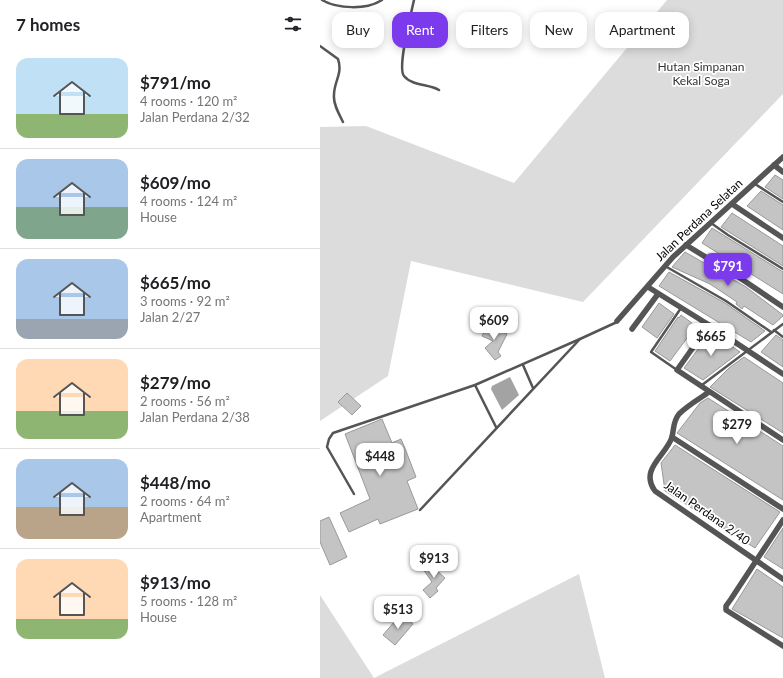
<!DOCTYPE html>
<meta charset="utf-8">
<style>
body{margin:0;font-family:Lato,sans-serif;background:#f6f6f6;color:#202124;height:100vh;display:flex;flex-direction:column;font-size:15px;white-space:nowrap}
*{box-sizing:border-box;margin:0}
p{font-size:13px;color:#757577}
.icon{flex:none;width:22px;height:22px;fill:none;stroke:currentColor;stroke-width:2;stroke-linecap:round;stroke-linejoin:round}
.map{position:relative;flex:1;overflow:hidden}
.details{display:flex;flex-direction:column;background:#fff;width:320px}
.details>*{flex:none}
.banner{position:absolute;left:12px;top:12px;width:380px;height:36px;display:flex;gap:8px}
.price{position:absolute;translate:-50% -34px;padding:0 9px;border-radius:8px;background:#fff;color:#222;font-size:13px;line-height:26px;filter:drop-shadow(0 1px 2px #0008)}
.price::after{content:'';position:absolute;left:50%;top:24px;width:12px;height:9px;margin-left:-6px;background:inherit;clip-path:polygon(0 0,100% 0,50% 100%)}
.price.active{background:#7c3aed;color:#fff}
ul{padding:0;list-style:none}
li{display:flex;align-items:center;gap:12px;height:100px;padding:0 16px}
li+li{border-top:1px solid #e0e0e0}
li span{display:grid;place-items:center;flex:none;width:112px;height:80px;border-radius:12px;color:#555}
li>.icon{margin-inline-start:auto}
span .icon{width:48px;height:48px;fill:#fffc;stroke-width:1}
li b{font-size:17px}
h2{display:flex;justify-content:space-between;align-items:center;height:48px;padding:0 16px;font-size:17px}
.pill{padding:0 14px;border-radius:12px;background:#fff;box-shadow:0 2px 10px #0003;font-size:14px;line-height:36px}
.pill.active{background:#7c3aed;color:#fff}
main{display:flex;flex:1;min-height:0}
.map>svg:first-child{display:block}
.green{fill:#dcdcdc}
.water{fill:#a3a3a3}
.building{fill:#c4c4c4;stroke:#999}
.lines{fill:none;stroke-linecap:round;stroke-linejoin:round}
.service{stroke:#555;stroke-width:2.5}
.minor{stroke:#555;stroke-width:5.5}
.labels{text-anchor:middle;stroke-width:3.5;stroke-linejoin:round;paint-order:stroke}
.park-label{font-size:12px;fill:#333;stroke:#fff}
.street-label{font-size:12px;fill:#000;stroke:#fff}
</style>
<main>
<section class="details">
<h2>7 homes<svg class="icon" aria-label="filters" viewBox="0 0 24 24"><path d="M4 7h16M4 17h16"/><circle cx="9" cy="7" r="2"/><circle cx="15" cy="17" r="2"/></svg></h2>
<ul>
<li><span style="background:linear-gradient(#bfe0f5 70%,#8fb573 0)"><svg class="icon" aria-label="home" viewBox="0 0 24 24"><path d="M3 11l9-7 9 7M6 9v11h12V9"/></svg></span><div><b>$791/mo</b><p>4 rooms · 120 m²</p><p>Jalan Perdana 2/32</p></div></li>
<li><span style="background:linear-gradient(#a9c7e8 60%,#7fa58c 0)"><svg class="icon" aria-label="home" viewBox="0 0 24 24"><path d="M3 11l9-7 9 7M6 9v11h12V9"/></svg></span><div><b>$609/mo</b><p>4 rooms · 124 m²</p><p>House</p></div></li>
<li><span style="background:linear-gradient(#a9c7e8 75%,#9aa5b1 0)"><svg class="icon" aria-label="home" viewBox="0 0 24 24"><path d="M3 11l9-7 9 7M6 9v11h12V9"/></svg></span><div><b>$665/mo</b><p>3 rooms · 92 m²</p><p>Jalan 2/27</p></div></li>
<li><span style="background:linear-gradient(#ffd9b3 65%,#8fb573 0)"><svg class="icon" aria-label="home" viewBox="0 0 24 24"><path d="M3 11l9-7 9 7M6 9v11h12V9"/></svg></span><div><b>$279/mo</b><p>2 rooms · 56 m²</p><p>Jalan Perdana 2/38</p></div></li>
<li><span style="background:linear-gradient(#a9c7e8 60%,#b9a48a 0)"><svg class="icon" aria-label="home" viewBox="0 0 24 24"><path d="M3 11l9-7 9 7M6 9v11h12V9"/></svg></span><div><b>$448/mo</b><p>2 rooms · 64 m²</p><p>Apartment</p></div></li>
<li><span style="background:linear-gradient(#ffd9b3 75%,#8fb573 0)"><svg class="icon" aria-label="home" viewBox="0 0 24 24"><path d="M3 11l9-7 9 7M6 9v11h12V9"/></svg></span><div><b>$913/mo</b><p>5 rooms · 128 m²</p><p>House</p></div></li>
</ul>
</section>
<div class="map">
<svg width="463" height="678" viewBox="0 0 463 678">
<rect width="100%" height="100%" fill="#fff"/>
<g class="green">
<polygon points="347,0 463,0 463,94 263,302 91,261 68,376 0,421 0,127 46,126 194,183"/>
<polygon points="259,574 285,678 0,678 0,595 54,678"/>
</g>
<polygon class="water" points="190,377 199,395 182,410 171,389 172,386"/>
<g class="building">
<polygon points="455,175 463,180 463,199 445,187"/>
<polygon points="441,191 463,205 463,230 427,206"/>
<polygon points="412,213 463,246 463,266 401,227"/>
<polygon points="392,228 463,272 463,294 382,243"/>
<polygon points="365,252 426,287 463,315 463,316 453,325 424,306 422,309 416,304 417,302 390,284 352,267"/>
<polygon points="349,272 405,303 445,331 431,342 339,286"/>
<polygon points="339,303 354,314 337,338 322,327"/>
<polygon points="361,315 376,326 350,361 335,351 358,317 359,318"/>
<polygon points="168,325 187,334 178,352 181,356 175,360 165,348 173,341 162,336"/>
<polygon points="391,332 420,352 383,380 364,368"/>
<polygon points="456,335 463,340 463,367 441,352"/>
<polygon points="424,357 463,383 463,433 390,387 409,368"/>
<polygon points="27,393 41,406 32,415 18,402"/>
<polygon points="388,398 463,446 463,500 357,433 380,403"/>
<polygon points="62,419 72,443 81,439 86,451 96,477 87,481 98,509 60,524 58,519 29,532 20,513 50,499 25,434"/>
<polygon points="355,445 460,512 435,548 345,491 341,463"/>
<polygon points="9,517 27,557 10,565 0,542 0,521"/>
<polygon points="463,528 463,569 444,557"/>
<polygon points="121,561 124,566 116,570 125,578 116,588 118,591 110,598 103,590 112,582 103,569"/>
<polygon points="437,569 463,587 463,638 412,609"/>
<polygon points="81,614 93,624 75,645 63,635"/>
</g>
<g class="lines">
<g class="service">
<path d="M2,0C17,9 47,10 62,0"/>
<path d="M94,0C91,14 77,68 84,76C92,86 109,84 119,90"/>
<path d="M0,46L18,59C23,74 14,81 14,95C13,104 19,114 23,122"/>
<polyline points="435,184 463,202"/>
<polyline points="391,223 408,235 463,269"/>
<polyline points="345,266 406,301 451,332"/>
<polyline points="454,330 463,337"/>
<polyline points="203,365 213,388"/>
<polyline points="357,370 331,352 361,308"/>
<polyline points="155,385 176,427"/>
<polyline points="382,385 463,324"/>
<polyline points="34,494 7,447 9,439 13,433 155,385 260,339"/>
<polyline points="100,510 260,339 297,322"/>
</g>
<g class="minor">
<polyline points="454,165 463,172"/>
<polyline points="412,204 463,238"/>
<polyline points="366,245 420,278 463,307"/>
<polyline points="328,287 389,325 463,374"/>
<polyline points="297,321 353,257 463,157"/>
<polyline points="389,325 357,370 463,440"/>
<polyline points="312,329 338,294"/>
<path d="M389,392C379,399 368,405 359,414C353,421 354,429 352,437C346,456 319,469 335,491L463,579"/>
<polyline points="352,437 463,509"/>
<polyline points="463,520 411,599 406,606 406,610 463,646"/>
</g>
</g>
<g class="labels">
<g class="park-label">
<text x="381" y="71">Hutan Simpanan<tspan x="381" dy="14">Kekal Soga</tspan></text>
</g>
<g class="street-label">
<text transform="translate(379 220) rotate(-43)" y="4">Jalan Perdana Selatan</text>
<text transform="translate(387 513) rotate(35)" y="4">Jalan Perdana 2/40</text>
</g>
</g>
</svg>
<b class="price active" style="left:408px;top:287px">$791</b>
<b class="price" style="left:174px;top:341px">$609</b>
<b class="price" style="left:391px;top:357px">$665</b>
<b class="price" style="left:417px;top:445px">$279</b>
<b class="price" style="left:60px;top:477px">$448</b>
<b class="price" style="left:114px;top:579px">$913</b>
<b class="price" style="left:78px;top:630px">$513</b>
<div class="banner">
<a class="pill">Buy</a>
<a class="pill active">Rent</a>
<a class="pill">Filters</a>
<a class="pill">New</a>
<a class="pill">Apartment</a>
</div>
</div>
</main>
